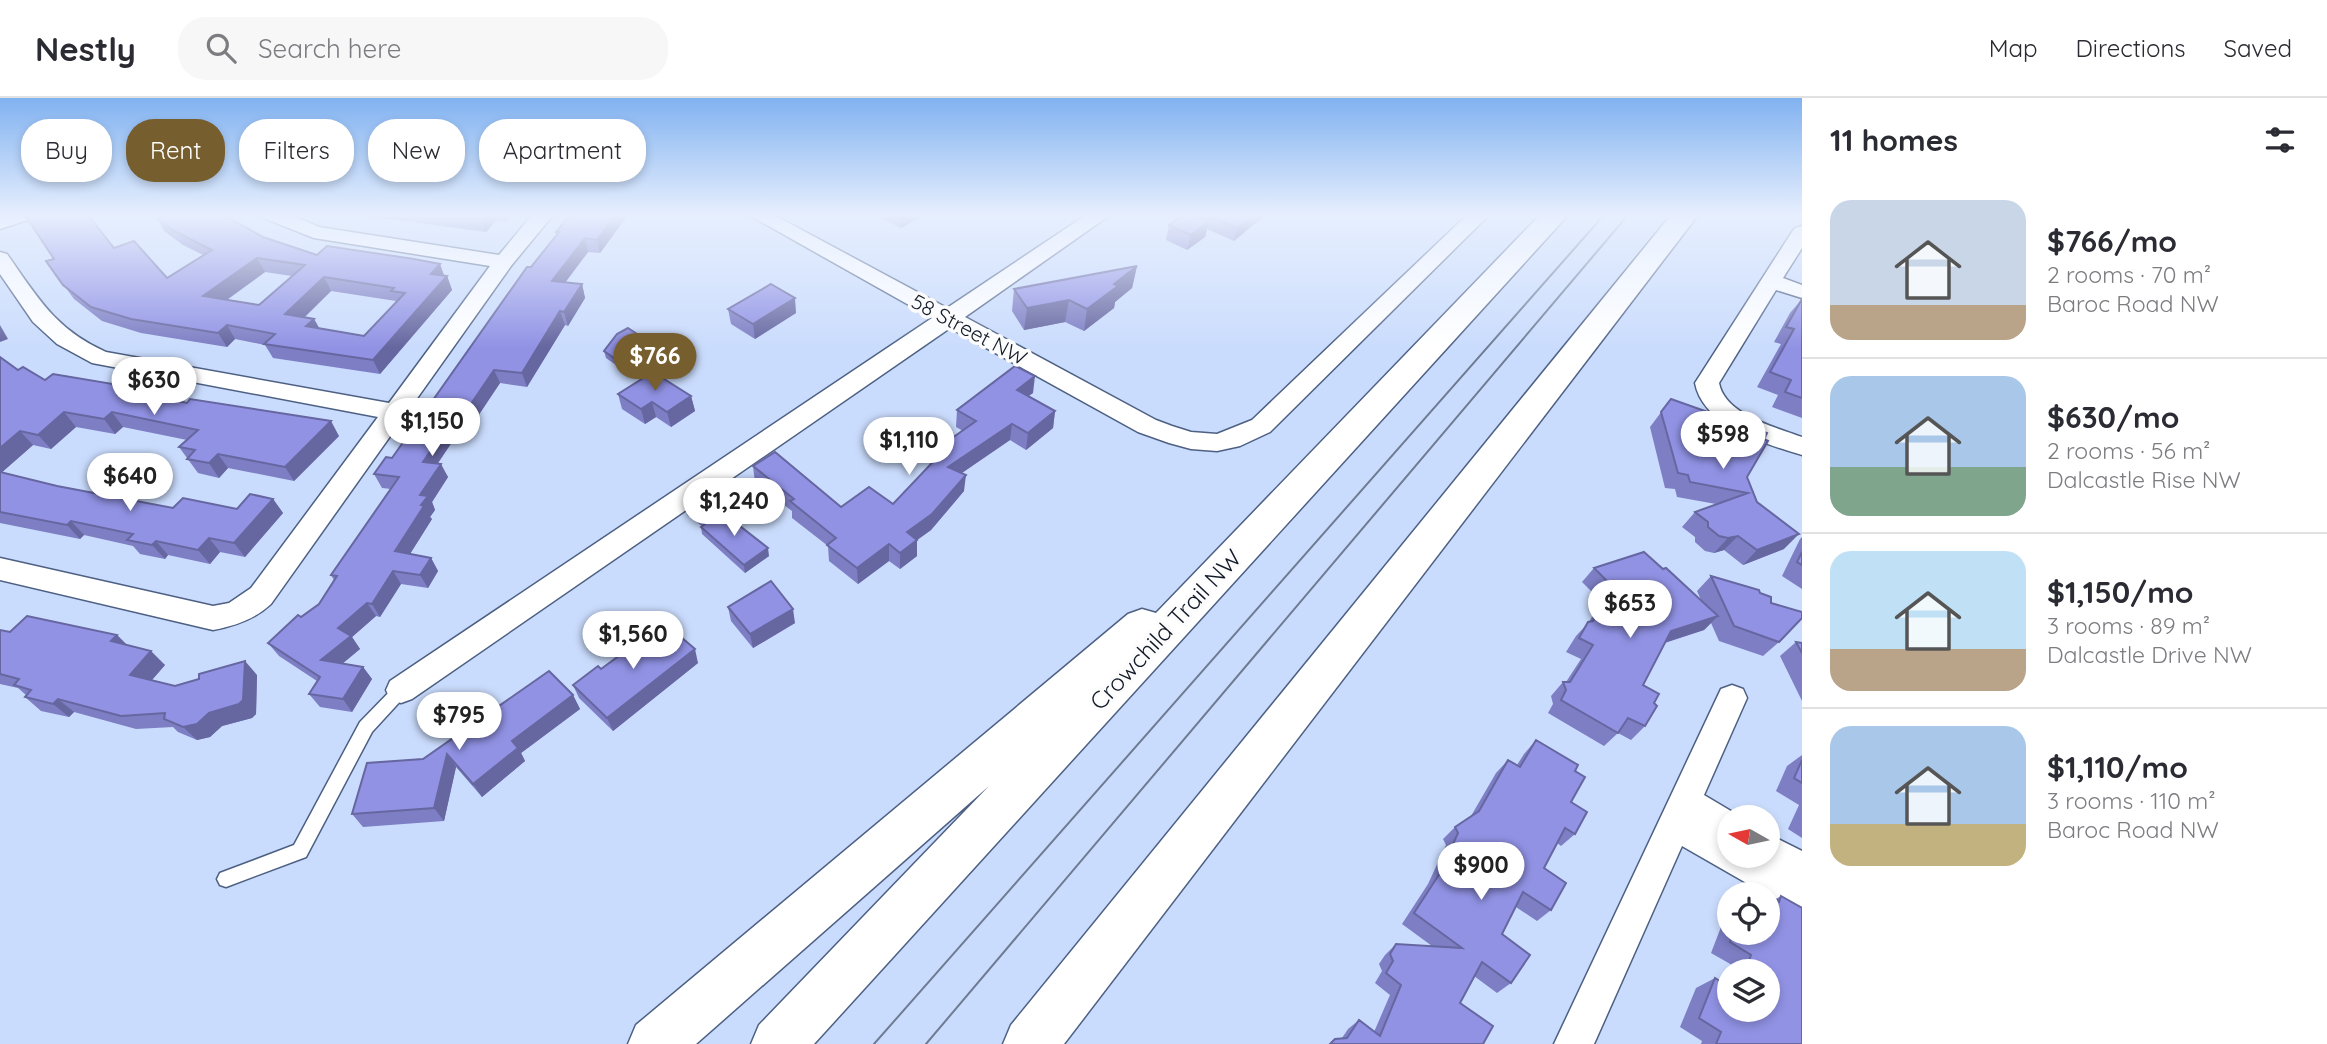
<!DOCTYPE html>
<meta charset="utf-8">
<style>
body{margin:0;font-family:Quicksand,sans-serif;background:#f7f7f7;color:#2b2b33;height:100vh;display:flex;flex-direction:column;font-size:26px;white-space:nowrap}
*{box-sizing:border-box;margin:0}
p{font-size:23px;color:#7c7c81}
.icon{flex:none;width:38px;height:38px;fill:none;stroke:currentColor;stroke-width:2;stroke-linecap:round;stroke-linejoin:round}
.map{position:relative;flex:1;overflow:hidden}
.details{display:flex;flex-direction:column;background:#fff;width:525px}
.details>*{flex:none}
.guide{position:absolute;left:21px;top:21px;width:665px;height:63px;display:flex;gap:14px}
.needle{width:46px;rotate:279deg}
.controls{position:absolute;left:1717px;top:707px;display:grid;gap:14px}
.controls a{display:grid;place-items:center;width:63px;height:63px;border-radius:50%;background:#fff;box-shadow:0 4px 10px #0003;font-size:35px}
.price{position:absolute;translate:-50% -60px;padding:0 16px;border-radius:24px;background:#fff;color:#222;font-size:23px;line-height:46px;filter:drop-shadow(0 2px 4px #0008)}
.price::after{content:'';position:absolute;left:50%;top:42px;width:21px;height:16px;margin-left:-10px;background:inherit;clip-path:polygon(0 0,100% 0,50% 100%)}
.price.selected{background:#775e2f;color:#fff}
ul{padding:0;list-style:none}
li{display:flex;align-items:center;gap:21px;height:175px;padding:0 28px}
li+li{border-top:2px solid #e1e1e2}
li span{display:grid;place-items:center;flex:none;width:196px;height:140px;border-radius:21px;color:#555}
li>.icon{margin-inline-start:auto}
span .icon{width:84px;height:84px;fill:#fffc;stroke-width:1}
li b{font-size:30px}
h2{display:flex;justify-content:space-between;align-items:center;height:84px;padding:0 28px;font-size:30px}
.pill{padding:0 24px;border-radius:28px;background:#fff;box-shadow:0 4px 10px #0003;font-size:24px;line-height:63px}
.pill.selected{background:#775e2f;color:#fff}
header{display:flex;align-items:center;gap:42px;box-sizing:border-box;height:98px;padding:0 35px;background:#fff;border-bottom:2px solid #e1e1e2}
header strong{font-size:33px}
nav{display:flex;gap:38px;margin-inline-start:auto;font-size:24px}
.search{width:490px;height:63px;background:#f7f7f7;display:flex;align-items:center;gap:18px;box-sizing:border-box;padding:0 24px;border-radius:28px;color:#7c7c81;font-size:26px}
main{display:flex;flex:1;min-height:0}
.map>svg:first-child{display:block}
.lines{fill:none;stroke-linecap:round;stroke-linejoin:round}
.service-casing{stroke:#4d6083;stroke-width:3}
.minor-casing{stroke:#4d6083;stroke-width:3}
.motorway-casing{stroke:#4d6083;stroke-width:3}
.service{fill:#fff;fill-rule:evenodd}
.minor{fill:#fff;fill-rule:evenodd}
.motorway{fill:#fff;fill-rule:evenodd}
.tram{stroke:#6e7b93;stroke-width:2}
.wall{fill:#7d7ec4;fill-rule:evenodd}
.shaded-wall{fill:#6666a0}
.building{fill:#9192e4;stroke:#6666a0;stroke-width:2;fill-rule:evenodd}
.labels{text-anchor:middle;stroke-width:7;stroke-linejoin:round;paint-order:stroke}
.far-street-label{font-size:21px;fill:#121a29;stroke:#fcfcfc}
.street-label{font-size:24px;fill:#121a29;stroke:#fcfcfc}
</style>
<header>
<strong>Nestly</strong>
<div class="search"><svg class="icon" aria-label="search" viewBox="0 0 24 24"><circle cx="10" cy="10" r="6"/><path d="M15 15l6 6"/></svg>Search here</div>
<nav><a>Map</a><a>Directions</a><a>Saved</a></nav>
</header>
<main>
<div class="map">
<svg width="1802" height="946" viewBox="0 0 1802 946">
<rect width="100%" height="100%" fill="#cadcfd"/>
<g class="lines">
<defs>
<polygon id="service" points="401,586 406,587 409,592 406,597 372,634 306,759 226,789 220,787 217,781 220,775 294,747 360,624 396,587"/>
<g id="minor">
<polygon points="34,117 31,121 0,131 0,118"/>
<path d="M263,117H291L319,129L499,157L532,117H553L511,168L271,506C255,521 235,528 213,532L0,482V460L213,508L229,505L251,490L378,319L92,265L57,246L33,224L0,176V154L7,156C38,200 55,231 106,254L389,305L490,168L314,140L266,121Z"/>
<polygon points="749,117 774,117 947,210 1086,117 1110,117 965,219 1156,322 1172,328 1191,334 1217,336 1252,322 1467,117 1489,117 1270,334 1240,348 1217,353 1191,351 1169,345 1138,334 950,230 412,601 401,605 390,601 386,592 390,583 932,220"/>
<path d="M1802,128V150L1783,180L1802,187V200L1776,192L1719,285C1725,317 1775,329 1802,339V357C1765,346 1703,328 1695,285L1792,134L1795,130Z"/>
<polygon points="1732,587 1743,591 1747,600 1704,697 1741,719 1729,719 1729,758 1768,758 1768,736 1802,753 1802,817 1682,748 1594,946 1554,946 1721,591"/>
</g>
<g id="motorway">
<polygon points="1540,117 1568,117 814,946 751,946 759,927 989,688 696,946 628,946 636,927 1128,516 1142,511 1156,515"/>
<polygon points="1671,117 1698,117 1064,946 1003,946 1011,927"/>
</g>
</defs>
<use href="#service" class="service-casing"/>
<use href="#minor" class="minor-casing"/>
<use href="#motorway" class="motorway-casing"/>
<use href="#service" class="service"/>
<use href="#minor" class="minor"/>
<use href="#motorway" class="motorway"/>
<g class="tram">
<polyline points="874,946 1604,117"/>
<polyline points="926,946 1628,117"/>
</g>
</g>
<g class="wall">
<path d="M160,117H227L229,120L263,139L317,157L440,166L444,178H447L452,192L380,276L273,260L265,247L235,241L227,249L141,235L102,223L74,201L46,163L54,161L91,120L114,150L167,180L203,157L183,147L164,133L156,119ZM265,174L292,178L259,207L227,202ZM331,193L396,203V204L364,238L319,230L314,221L305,219Z"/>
<polygon points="360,117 511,117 505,124 496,123 486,134"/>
<polygon points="570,117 628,117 600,155 588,154 565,184 582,186 585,200 568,228 565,227 527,289 500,285 466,336 458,335 438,365 448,379 432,404 435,412 430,419 432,421 410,456 431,460 438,473 428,490 401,486 380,519 376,518 352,539 360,551 342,566 363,569 372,581 352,614 320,609 309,596 317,583 279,558 268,545 319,506 334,482 331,477 391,391 382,390 374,376 392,360 531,169 557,137 556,134"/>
<polygon points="874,117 924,117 901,130"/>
<polygon points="1195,117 1265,117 1234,143 1207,131 1205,139 1187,152 1166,142 1169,127 1195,118"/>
<polygon points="1137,168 1132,190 1115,204 1114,210 1084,233 1065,224 1024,232 1012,213 1014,191"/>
<polygon points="1802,201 1802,320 1772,309 1778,297 1757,289 1781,246 1774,244 1790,215"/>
<polygon points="728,211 796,215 755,241 731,226"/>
<polygon points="604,253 663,253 665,260 633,279 606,260"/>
<polygon points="0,259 18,272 45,282 123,292 339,338 294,383 228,370 219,380 198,375 179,349 187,342 123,329 115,336 76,329 51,351 33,347 1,375 57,388 173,410 237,411 273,401 283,415 245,459 220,454 210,466 168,457 165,461 140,456 133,448 84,437 80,441 0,425"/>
<polygon points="1033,295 1028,298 1055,313 1053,330 1026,352 1010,342 962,375 964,393 931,432 917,442 917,458 900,471 889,463 858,486 829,463 828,448 792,420 792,413 755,385 753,368 841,409 893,406 944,352 945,345 963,333 956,329 957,312"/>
<polygon points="618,296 691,298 695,313 671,329 656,319 645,326 622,311"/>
<polygon points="1671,301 1764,341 1747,379 1757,404 1784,451 1743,467 1724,452 1714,455 1705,453 1695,444 1695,439 1682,429 1695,414 1716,406 1677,399 1675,391 1665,390 1650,329"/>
<polygon points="686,410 719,410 720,416 769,458 745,475 702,436 701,429 702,428 687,417"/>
<polygon points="1802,439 1802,491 1782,478 1800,441"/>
<polygon points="1594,470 1663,471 1701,502 1697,493 1711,478 1760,495 1771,505 1779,544 1763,558 1719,543 1711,525 1704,532 1665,545 1643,587 1654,605 1645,628 1631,642 1618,635 1604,648 1548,615 1553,606 1551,598 1563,584 1566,584 1581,561 1566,554 1576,538 1589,524 1601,503 1582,484"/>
<polygon points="728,509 795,525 753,550 731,523"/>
<polygon points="0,532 10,534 117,537 127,547 165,567 152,582 175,588 257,577 256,616 252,620 222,628 210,639 197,642 178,634 173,629 136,631 74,614 69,619 41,613 25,599 26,597 18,590 0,586"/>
<polygon points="667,538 698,565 613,633 579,600 573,587 601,571"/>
<polygon points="1796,544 1802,545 1802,603 1780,558"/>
<polygon points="573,597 580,611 521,655 525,663 482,699 456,669 444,723 363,729 352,716 423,661"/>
<polygon points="1536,642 1575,673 1571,704 1575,736 1561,748 1557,745 1544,770 1551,812 1537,823 1516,809 1502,836 1511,885 1497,895 1474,878 1460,905 1483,946 1329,946 1335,941 1342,940 1348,931 1359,922 1374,934 1390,897 1375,885 1382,873 1379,866 1385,857 1396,846 1432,848 1402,826 1428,786 1446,747 1443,741 1455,729 1471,718 1496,675 1508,662 1517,667 1524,656"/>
<polygon points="1802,657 1802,740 1788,731 1799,707 1776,693 1787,668"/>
<polygon points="1781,798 1802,946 1701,946 1702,943 1680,929 1696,890 1715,880 1724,886 1729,874 1729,912 1768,873 1729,873 1732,867 1711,855 1726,816 1729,815 1729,835 1768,835 1768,806"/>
</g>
<g class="shaded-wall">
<polygon points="485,117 494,117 496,123 486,134 482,121"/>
<polygon points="502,117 511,117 505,124"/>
<polygon points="615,117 628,117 600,155 597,142"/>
<polygon points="901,117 924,117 901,130"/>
<polygon points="1253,117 1265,117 1234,143 1237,130"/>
<polygon points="1209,124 1205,139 1187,152 1191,137"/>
<polygon points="585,140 588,154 556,197 552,183"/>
<polygon points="257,160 265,174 212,212 203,198"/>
<polygon points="440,166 445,180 447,178 452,192 380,276 373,262 431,176"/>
<polygon points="1137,168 1132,190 1115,204 1114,210 1084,233 1087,211 1114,186"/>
<polygon points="324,179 331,193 293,230 285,216"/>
<polygon points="582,186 585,200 568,228 564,214"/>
<polygon points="795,200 796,215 755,241 753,226"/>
<polygon points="1069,202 1065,224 1024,232 1027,210"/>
<polygon points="560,213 565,227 527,289 522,275"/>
<polygon points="314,221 322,235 306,228"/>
<polygon points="0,227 8,241 0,244"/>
<polygon points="227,227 235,241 227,249 218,235"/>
<polygon points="663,253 665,260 633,279 631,272"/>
<polygon points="494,272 500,285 466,336 460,322"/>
<polygon points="1035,278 1033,295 1015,308 1017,292"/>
<polygon points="691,298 695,313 671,329 667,314"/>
<polygon points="652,304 656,319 645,326 641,311"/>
<polygon points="1055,313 1053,330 1026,352 1028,335"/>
<polygon points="64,314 76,329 51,351 38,337"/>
<polygon points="112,314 123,329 115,336 104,321"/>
<polygon points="452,321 458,335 430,377 423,364"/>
<polygon points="331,323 339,338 294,383 285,369"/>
<polygon points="1012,326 1010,342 947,385 948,369"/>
<polygon points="20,333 33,347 0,376 0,350"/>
<polygon points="218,356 228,370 219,380 209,365"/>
<polygon points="441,366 448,379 432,404 435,412 430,419 432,421 403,467 395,453 420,397"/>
<polygon points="966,377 964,393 931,432 917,442 917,458 900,471 900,455 907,434"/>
<polygon points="273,401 283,415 245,459 234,445"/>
<polygon points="719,410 720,417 704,429 702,422"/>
<polygon points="71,423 84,437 80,441 67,427"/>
<polygon points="1799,436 1784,451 1743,467 1757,452"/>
<polygon points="1738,438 1724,452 1714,455 1728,440"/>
<polygon points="209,440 220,454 210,466 198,452"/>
<polygon points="156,443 168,457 165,461 152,447"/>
<polygon points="889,446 889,463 858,486 857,470"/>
<polygon points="768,450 769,458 745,475 744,467"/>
<polygon points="431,460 438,473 428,490 420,477"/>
<polygon points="393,473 401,486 380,519 372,506"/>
<polygon points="367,505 376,518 352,539 360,551 331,575 321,562 338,530"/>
<polygon points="793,511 795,525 753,550 750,536"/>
<polygon points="1718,518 1704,532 1657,547 1671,533"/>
<polygon points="117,537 131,551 111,543"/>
<polygon points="695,551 698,565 613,633 607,620"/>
<polygon points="151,553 165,567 144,591 130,577"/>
<polygon points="245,563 257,577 256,616 252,620 222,628 210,639 197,642 183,629"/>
<polygon points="363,569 372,581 352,614 343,601"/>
<polygon points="573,597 580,611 521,655 525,663 482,699 473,686 512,643"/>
<polygon points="58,601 74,614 69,619 53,606"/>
<polygon points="447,656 456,669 444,723 434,710"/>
</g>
<g class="building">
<path d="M25,117H88L114,150L134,143L167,180L212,152L174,133L156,119L160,117H224L263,139L317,157L327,148L414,161L440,166L431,176L447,178L373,262L264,246L275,236L227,227L218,235L131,221L91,209L63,187L46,163L54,161ZM257,160L305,167L259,207L203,198ZM324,179L394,190L391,193L405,195L364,238L306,228L314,221L285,216Z"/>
<polygon points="453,117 485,117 482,121"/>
<polygon points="570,117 615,117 597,142 585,140 552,183 582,186 564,214 560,213 522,275 494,272 460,322 452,321 423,364 441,366 420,397 428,398 421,407 424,408 395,453 431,460 420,477 393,473 372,506 367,505 338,530 351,538 321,562 363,569 343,601 309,596 320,579 268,545 298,517 301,519 319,506 337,478 331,477 399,379 374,376 386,359 392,360 527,169 531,169 559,134 556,134"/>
<polygon points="1183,117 1192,117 1209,124 1191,137 1169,127"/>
<polygon points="1209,117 1253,117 1237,130"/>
<polygon points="1137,168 1114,186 1118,188 1087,211 1069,202 1027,210 1014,191"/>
<polygon points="771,186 795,200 753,226 728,211"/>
<polygon points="1802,201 1802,300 1785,294 1791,282 1770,274 1794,231 1786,229"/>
<polygon points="628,230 663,253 631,272 604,253 617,236"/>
<polygon points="0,259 18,272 23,269 45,282 53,276 119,287 115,290 187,305 190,301 331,323 285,369 218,356 209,365 187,361 195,352 179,349 198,332 112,314 104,321 64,314 38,337 20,333 0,350"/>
<polygon points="1015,268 1035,278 1017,292 1055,313 1028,335 1012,326 948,369 966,377 932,416 907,434 917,442 900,455 889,446 857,470 827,447 836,440 790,403 794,401 753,368 775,354 841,409 869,389 893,406 949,347 945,345 976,323 957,312"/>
<polygon points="653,274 691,298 667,314 652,304 641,311 618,296"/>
<polygon points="1671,301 1767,335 1764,341 1768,343 1747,379 1757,404 1799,436 1757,452 1738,438 1728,440 1719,438 1708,429 1708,424 1695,414 1748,395 1690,384 1688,377 1678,375 1661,314"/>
<polygon points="0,374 57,388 173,410 183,400 237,411 250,396 273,401 234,445 209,440 198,452 156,443 152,447 127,442 133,436 71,423 67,427 0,414"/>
<polygon points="702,398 719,410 702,422 686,410"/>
<polygon points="722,414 768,450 744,467 701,429"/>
<polygon points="1644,454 1663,471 1666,470 1718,518 1671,533 1643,587 1659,596 1654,605 1657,608 1645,628 1628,620 1618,635 1561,602 1566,592 1563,584 1570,584 1593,547 1579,540 1588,524 1593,523 1613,489 1594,470"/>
<polygon points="1802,454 1802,467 1797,464"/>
<polygon points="1711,478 1759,492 1760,495 1771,499 1771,505 1802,514 1802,520 1779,544 1734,528"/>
<polygon points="771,483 793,511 750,536 728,509"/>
<polygon points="27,518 117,537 111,543 151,553 130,577 175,588 199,581 199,576 245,563 243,602 239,606 209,615 197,626 183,629 164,621 165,615 121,618 58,601 53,606 25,599 31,592 14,587 19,581 0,576 0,532 10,534"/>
<polygon points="661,527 667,538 675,534 695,551 607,620 573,587 598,568 601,571"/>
<polygon points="1796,544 1802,545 1802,555"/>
<polygon points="549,573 573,597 512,643 518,650 473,686 447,656 434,710 352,716 367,665 423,661"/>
<polygon points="1536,642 1578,667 1575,673 1585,679 1571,704 1587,714 1575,736 1565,730 1544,770 1566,785 1551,812 1523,794 1502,836 1530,857 1511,885 1482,864 1460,905 1493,928 1483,946 1330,946 1335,941 1347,940 1359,922 1380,938 1401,887 1386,875 1393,863 1390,856 1396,846 1462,850 1414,815 1440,775 1458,735 1455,729 1479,713 1508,662 1520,669"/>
<polygon points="1802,662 1802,685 1794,680"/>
<polygon points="1781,798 1802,810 1802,946 1716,946 1721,934 1699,920 1715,880 1729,889 1729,912 1768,912 1768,873 1745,873 1751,857 1730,844 1733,835 1768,835 1768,819 1770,821 1777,802 1779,804"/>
</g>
<linearGradient id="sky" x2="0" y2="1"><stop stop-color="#81b2f0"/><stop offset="0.47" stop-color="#e7effe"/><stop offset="1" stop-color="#e7effe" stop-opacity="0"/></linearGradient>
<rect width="1802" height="250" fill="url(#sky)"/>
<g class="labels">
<g class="far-street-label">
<text transform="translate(969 232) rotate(28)" y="7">58 Street NW</text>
</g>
<g class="street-label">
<text transform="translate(1166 532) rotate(-47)" y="8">Crowchild Trail NW</text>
</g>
</g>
</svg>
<div class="controls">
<a><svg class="needle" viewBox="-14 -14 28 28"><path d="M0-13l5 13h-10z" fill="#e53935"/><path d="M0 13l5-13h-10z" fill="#7c7c81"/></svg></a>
<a><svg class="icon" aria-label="locate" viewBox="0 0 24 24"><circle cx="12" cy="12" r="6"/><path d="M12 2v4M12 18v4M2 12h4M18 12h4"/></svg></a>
<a><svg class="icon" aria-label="layers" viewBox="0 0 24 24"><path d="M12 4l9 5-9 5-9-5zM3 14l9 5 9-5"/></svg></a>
</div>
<b class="price selected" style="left:655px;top:295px">$766</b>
<b class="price" style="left:154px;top:319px">$630</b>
<b class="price" style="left:432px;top:360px">$1,150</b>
<b class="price" style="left:1723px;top:373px">$598</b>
<b class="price" style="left:909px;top:379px">$1,110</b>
<b class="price" style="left:130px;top:415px">$640</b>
<b class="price" style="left:734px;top:440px">$1,240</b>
<b class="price" style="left:1630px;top:542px">$653</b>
<b class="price" style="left:633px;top:573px">$1,560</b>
<b class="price" style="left:459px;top:654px">$795</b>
<b class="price" style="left:1481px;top:804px">$900</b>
<div class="guide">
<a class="pill">Buy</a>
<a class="pill selected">Rent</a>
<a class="pill">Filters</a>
<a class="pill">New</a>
<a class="pill">Apartment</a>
</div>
</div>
<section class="details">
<h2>11 homes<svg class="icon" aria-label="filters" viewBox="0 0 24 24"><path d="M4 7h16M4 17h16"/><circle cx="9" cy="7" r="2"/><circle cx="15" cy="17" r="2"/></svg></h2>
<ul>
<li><span style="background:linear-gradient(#c9d6e8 75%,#b9a48a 0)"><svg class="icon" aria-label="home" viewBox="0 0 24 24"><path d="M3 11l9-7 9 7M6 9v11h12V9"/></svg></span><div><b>$766/mo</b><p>2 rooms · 70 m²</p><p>Baroc Road NW</p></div></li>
<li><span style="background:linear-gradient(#a9c7e8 65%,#7fa58c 0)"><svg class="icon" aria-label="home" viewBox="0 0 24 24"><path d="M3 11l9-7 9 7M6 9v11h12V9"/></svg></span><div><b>$630/mo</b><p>2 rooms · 56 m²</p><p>Dalcastle Rise NW</p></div></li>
<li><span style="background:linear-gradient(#bfe0f5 70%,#b9a48a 0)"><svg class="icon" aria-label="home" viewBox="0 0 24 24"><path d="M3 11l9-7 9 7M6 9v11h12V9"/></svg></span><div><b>$1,150/mo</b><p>3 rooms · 89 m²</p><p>Dalcastle Drive NW</p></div></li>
<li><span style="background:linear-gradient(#a9c7e8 70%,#c2b280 0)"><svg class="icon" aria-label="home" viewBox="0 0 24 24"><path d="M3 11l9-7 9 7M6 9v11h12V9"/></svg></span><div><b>$1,110/mo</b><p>3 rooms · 110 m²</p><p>Baroc Road NW</p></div></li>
</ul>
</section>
</main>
